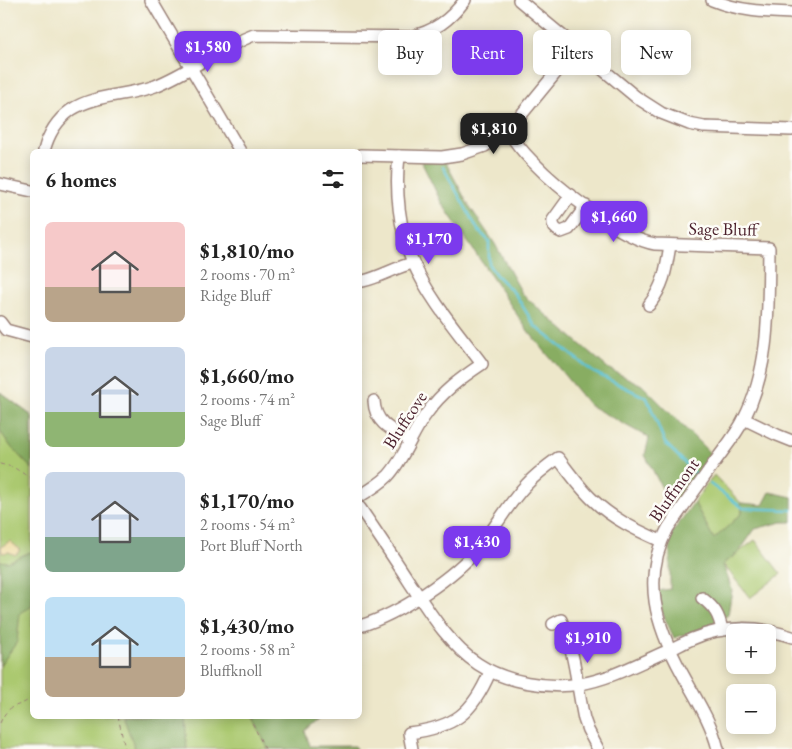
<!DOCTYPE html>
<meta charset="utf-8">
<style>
body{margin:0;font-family:"EB Garamond",serif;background:#f6f6f6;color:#222;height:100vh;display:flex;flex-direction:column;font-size:19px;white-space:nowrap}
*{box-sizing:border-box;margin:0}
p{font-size:16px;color:#767676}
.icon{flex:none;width:28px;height:28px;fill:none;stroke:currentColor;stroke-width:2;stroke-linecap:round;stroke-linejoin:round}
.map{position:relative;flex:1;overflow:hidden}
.side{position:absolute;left:30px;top:149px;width:332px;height:570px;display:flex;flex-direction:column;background:#fff;border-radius:8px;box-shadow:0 2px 12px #0003}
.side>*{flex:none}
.hud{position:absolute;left:378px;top:30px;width:339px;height:45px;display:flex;gap:10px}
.fabs{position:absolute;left:726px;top:624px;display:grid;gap:10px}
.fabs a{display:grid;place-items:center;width:50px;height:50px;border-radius:8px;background:#fff;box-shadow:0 2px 12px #0003;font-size:25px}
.price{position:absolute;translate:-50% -42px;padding:0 11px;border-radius:10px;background:#7c3aed;color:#fff;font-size:16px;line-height:32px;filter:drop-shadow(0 1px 2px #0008)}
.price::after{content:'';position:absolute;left:50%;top:30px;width:15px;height:11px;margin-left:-8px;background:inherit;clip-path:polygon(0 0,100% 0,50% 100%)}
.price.on{background:#222;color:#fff}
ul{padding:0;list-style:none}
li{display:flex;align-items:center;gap:15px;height:125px;padding:0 15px}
li span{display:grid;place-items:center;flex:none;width:140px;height:100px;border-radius:8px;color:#555}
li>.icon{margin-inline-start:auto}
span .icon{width:60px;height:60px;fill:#fffc;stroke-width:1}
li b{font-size:21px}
h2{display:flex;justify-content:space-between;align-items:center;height:60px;padding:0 15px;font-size:21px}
.tag{padding:0 18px;border-radius:8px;background:#fff;box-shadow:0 2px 12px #0003;font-size:18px;line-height:45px}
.tag.on{background:#7c3aed;color:#fff}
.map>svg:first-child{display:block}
.green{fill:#abc970;stroke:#7a744e}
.forest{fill:#88ad62;stroke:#696646}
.sand{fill:#eeda9e;stroke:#9c7c64}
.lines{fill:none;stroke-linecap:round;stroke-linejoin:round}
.stream{stroke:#58c1d3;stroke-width:2.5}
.minor-casing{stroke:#9c837a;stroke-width:14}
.path{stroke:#9c837a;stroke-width:1;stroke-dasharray:4 4;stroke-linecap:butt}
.minor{stroke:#fff;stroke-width:11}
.labels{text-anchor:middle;stroke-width:5;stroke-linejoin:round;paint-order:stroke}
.street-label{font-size:18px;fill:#4a1f2b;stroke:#fdfcf7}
</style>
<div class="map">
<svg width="792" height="749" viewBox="0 0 792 749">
<rect width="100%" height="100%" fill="#fdfcf7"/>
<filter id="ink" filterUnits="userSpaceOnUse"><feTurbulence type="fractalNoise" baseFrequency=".02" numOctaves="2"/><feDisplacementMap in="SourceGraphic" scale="10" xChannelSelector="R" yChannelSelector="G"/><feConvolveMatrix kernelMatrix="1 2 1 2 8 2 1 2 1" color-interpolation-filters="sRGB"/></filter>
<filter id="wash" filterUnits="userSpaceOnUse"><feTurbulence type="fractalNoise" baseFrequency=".0096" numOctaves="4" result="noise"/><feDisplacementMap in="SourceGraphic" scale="20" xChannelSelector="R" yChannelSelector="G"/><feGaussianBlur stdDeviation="1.12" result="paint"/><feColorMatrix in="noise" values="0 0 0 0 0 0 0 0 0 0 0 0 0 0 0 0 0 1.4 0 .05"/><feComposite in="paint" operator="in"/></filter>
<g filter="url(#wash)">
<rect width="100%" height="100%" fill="#ede7ca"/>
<g class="green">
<polygon points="0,392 32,416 32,716 274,716 287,749 0,749"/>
<polygon points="714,475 741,503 742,513 714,540 694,502"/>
<polygon points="755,540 781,574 750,598 723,564"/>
</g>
<g class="forest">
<polygon points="421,161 445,161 468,204 495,244 523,295 609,369 642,385 712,455 685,487 672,508 645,455 649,438 589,405 528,331 441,202"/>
<polygon points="0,392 32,416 32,469 11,447 0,431"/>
<polygon points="770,492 792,497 792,522 782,522 755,529 739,552 723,564 732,590 728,615 713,625 674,638 662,612 658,591 670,589 670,536 694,502 714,539 742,513 741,503 763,505"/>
<polygon points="30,552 32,554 32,605 20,613 17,642 0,666 0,561 8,562"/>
<polygon points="123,716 185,716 187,749 135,749"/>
<polygon points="252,716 322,716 305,731 310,746 355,746 356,749 268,749"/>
</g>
<polygon class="sand" points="10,541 19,549 19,552 15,555 9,552 2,553 1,547"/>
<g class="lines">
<g class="stream">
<polyline points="443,167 478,230 489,241 489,265 496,275 515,294 535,326 593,372 647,398 665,443 697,475"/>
<polyline points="710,484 743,508 792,510"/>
</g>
</g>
</g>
<g filter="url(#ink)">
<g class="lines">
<defs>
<g id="minor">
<polyline points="151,0 240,151"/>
<polyline points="519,0 636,97 661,113 689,124 704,127 792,130"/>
<path d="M712,0C739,11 764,12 792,13"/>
<path d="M508,131C515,142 523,152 532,161C557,187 621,239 655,244L769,248C768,305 771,366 744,419C736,435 724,449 714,463C699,485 683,506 668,528C641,578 656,626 682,673C696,699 711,721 718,749"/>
<path d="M44,151C48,135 57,120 71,110C95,94 128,96 155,86C190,72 219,48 254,35L409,37C434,32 450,20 465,0"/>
<polyline points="360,155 442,157 462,154 485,146 508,131 577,47"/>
<polyline points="0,184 32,191"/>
<path d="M571,195L553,220C552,226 556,230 561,232L569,229L586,206"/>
<path d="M363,281C381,277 396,267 413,263"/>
<path d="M649,305C664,285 666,270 670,245"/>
<polyline points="0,322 6,330 32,337"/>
<path d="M374,401C375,424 392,430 410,440"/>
<polyline points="744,419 777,435 792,441"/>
<path d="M360,496C370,490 380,484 388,476C405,458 412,432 427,413C442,392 461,378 482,364C458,332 429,299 413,262C399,230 395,190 399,156"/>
<path d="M360,508C377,533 394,558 410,583C428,610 450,646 478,664C505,682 548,689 580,684C610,679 637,664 665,652C674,648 683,643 692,639C724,625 760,626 792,637"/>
<path d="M702,598C715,608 719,615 722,630"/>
<path d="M553,624L561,620C575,652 577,686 584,719L588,730L598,749"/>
<path d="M360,626C399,614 454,578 480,546C496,527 508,504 526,485C535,475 547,466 558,458C569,472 580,488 593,500C613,519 636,530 661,541"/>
<path d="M412,749L409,733C455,727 472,714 490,672"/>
</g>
</defs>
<use href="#minor" class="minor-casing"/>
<g class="path">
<polyline points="0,464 13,467 32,479"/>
<polyline points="118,716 125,749"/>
<polyline points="249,716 265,749"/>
<path d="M0,723C10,700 18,710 32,697"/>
</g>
<use href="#minor" class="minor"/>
</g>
</g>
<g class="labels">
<g class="street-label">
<text transform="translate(723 229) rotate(1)" y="6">Sage Bluff</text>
<text transform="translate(405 420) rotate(-57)" y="6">Bluffcove</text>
<text transform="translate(674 490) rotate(-55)" y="6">Bluffmont</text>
</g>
</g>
</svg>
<div class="fabs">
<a>+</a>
<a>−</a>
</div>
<b class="price" style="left:208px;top:73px">$1,580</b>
<b class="price on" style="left:494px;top:155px">$1,810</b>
<b class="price" style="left:614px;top:243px">$1,660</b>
<b class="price" style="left:429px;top:265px">$1,170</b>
<b class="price" style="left:477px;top:568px">$1,430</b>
<b class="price" style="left:588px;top:664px">$1,910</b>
<div class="hud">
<a class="tag">Buy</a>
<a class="tag on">Rent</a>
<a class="tag">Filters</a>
<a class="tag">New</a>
</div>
<section class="side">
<h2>6 homes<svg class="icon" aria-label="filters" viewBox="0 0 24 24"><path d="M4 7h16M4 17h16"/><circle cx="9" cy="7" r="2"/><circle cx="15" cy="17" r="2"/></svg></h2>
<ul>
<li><span style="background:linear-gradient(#f6c9c9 65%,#b9a48a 0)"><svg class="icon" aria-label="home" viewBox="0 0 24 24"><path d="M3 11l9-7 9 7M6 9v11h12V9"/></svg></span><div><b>$1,810/mo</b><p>2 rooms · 70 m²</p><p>Ridge Bluff</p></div></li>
<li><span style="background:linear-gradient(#c9d6e8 65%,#8fb573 0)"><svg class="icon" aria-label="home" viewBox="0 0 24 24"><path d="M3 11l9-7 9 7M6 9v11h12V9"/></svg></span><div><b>$1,660/mo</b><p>2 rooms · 74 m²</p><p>Sage Bluff</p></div></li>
<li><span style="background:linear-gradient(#c9d6e8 65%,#7fa58c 0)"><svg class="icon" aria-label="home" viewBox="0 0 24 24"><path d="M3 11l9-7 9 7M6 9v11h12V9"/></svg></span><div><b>$1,170/mo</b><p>2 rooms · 54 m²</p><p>Port Bluff North</p></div></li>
<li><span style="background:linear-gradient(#bfe0f5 60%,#b9a48a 0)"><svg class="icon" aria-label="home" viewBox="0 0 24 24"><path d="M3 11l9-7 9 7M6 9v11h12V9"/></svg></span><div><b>$1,430/mo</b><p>2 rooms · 58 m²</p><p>Bluffknoll</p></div></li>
</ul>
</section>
</div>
